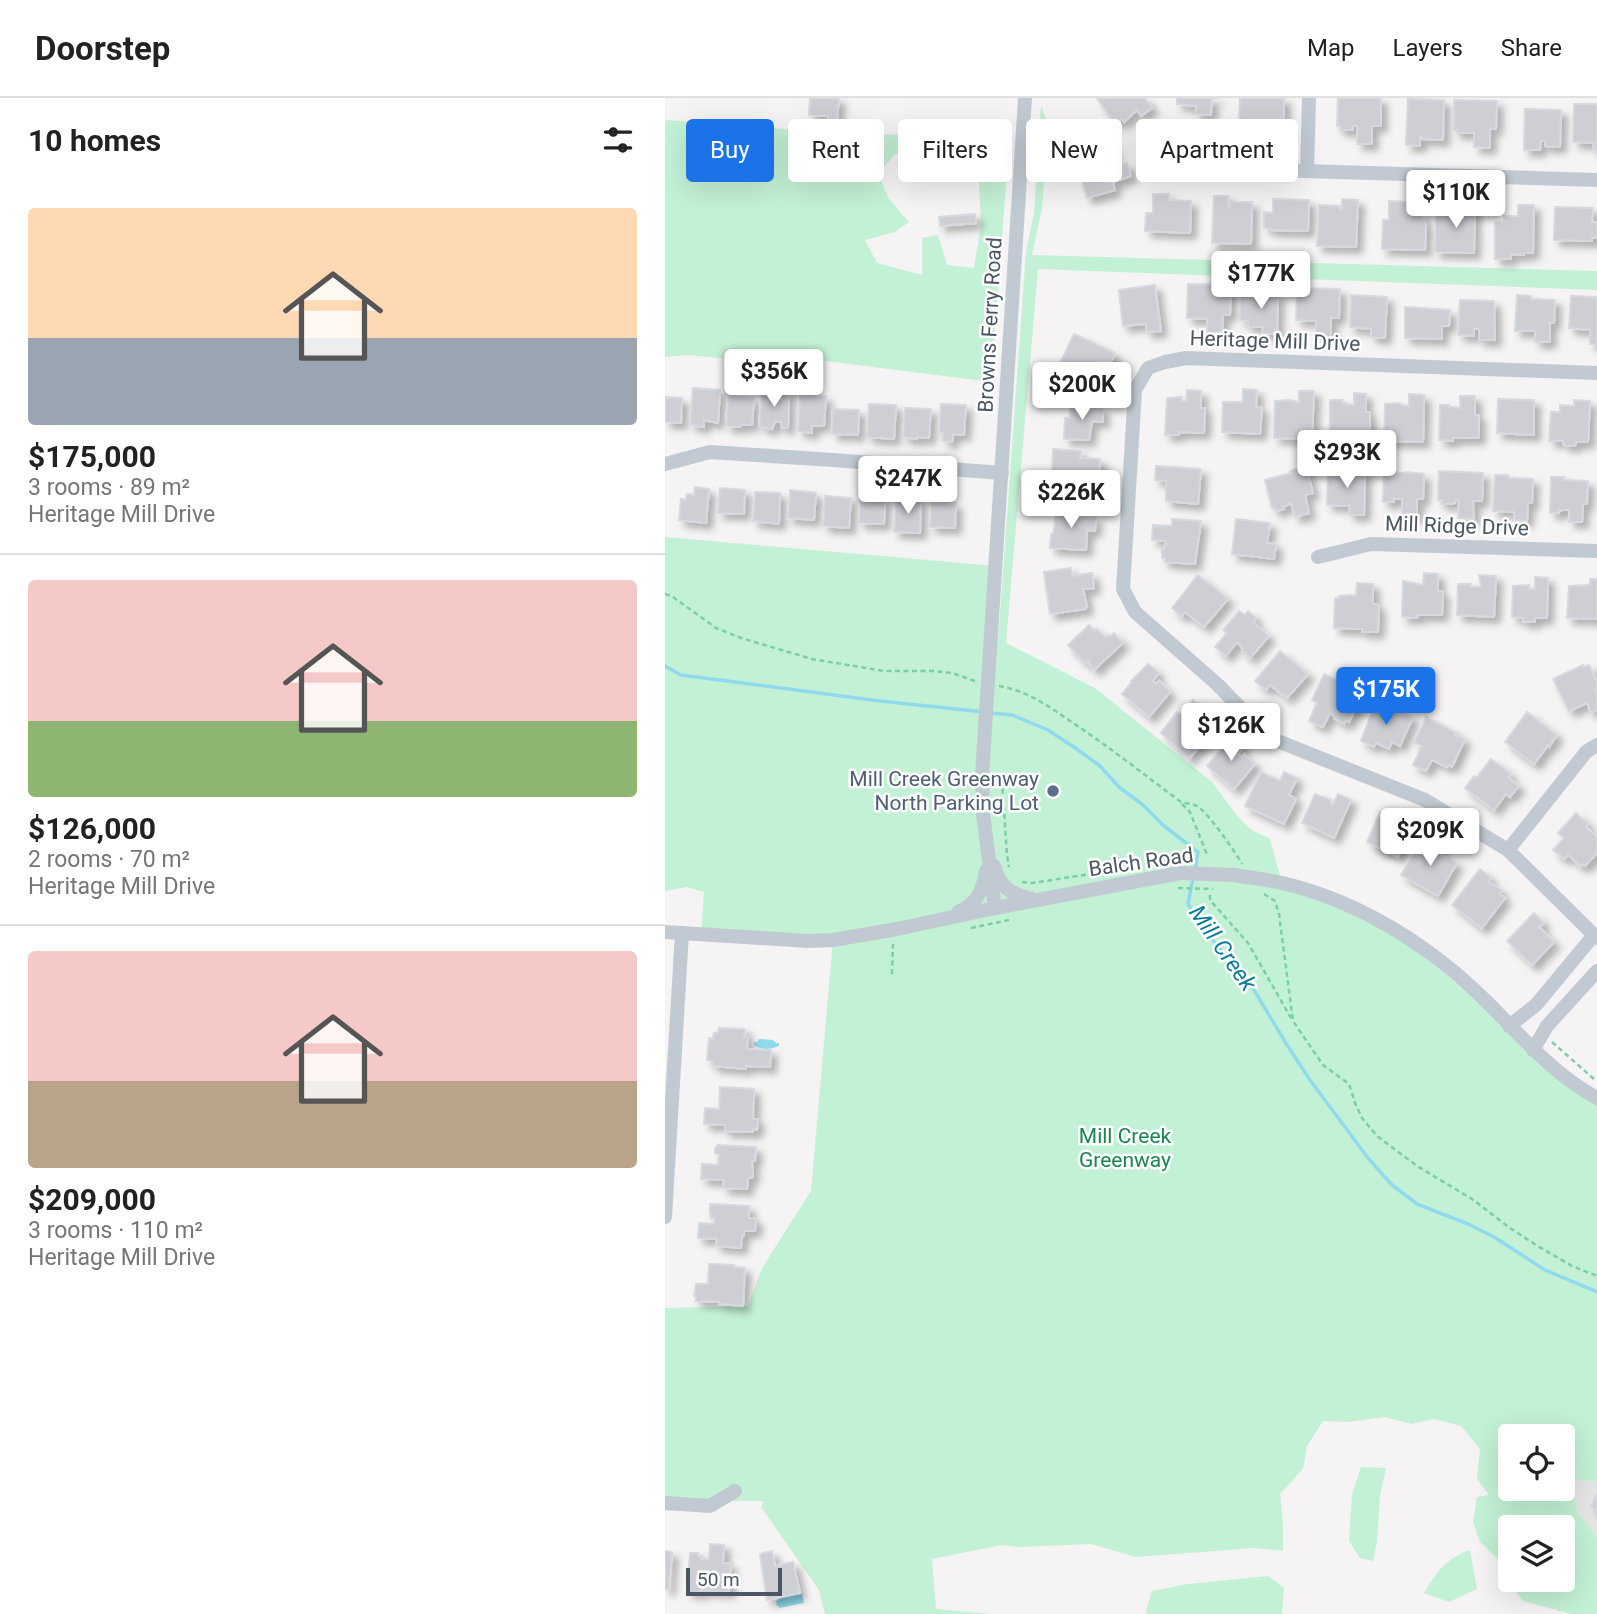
<!DOCTYPE html>
<meta charset="utf-8">
<style>
body{margin:0;font-family:Roboto,sans-serif;background:#f2f2f2;color:#222;height:100vh;display:flex;flex-direction:column;font-size:26px;white-space:nowrap}
*{box-sizing:border-box;margin:0}
p{font-size:23px;color:#767676}
.icon{flex:none;width:38px;height:38px;fill:none;stroke:currentColor;stroke-width:2;stroke-linecap:round;stroke-linejoin:round}
.map{position:relative;flex:1;overflow:hidden}
.details{display:flex;flex-direction:column;background:#fff;width:665px}
.details>*{flex:none}
.guide{position:absolute;left:21px;top:21px;width:665px;height:63px;display:flex;gap:14px}
.buttons{position:absolute;left:833px;top:1326px;display:grid;gap:14px}
.buttons a{display:grid;place-items:center;width:77px;height:77px;border-radius:7px;background:#fff;box-shadow:0 7px 28px #0002;font-size:35px}
.scale{position:absolute;left:21px;bottom:18px;width:96px;box-sizing:border-box;padding-left:7px;border:4px solid #4a5661;border-top:0;font-size:19px;line-height:24px;white-space:nowrap;color:#4a5661;-webkit-text-stroke:5px #fff;paint-order:stroke}
.price{position:absolute;translate:-50% -60px;padding:0 16px;border-radius:7px;background:#fff;color:#222;font-size:23px;line-height:46px;filter:drop-shadow(0 2px 4px #0008)}
.price::after{content:'';position:absolute;left:50%;top:42px;width:21px;height:16px;margin-left:-10px;background:inherit;clip-path:polygon(0 0,100% 0,50% 100%)}
.price.current{background:#1a73e8;color:#fff}
ul{padding:0;list-style:none}
li{display:grid;align-content:center;gap:14px;height:371px;padding:0 28px}
li+li{border-top:2px solid #e0e0e0}
li span{display:grid;place-items:center;height:217px;border-radius:7px;color:#555}
li>.icon{margin-inline-start:auto}
span .icon{width:126px;height:126px;fill:#fffc;stroke-width:1}
li b{font-size:30px}
h2{display:flex;justify-content:space-between;align-items:center;height:84px;padding:0 28px;font-size:30px}
.pill{padding:0 24px;border-radius:7px;background:#fff;box-shadow:0 7px 28px #0002;font-size:24px;line-height:63px}
.pill.current{background:#1a73e8;color:#fff}
header{display:flex;align-items:center;gap:42px;box-sizing:border-box;height:98px;padding:0 35px;background:#fff;border-bottom:2px solid #e0e0e0}
header strong{font-size:33px}
nav{display:flex;gap:38px;margin-inline-start:auto;font-size:24px}
main{display:flex;flex:1;min-height:0}
.map>svg:first-child{display:block}
.education{fill:#e6e4e5}
.green{fill:#c3f1d5;fill-rule:evenodd}
.water{fill:#90daee}
.lines{fill:none;stroke-linecap:round;stroke-linejoin:round}
.stream{stroke:#90daee;stroke-width:3.5}
.building{fill:#cdcfd5;stroke:#d7d9de;stroke-width:2;filter:url(#shadow)}
.path{stroke:#7ad0a6;stroke-width:2.5;stroke-dasharray:5 3.5;stroke-linecap:butt}
.minor{stroke:#c1cad2;stroke-width:14}
.path-bridge{stroke:#7ad0a6;stroke-width:2.5;stroke-dasharray:5 3.5;stroke-linecap:butt}
.minor-bridge{stroke:#c1cad2;stroke-width:14}
.service-dot{fill:#5c6f8a;stroke:#fff;stroke-width:2.5}
.labels{text-anchor:middle;stroke-width:5;stroke-linejoin:round;paint-order:stroke}
.street-label{font-size:21px;fill:#4a5661;stroke:#fff}
.service-label{font-size:21px;fill:#4e5e75;stroke:#fff;text-anchor:end}
.park-label{font-size:21px;fill:#17864f;stroke:#fff}
.water-label{font-size:23px;font-style:italic;fill:#0c7c9b;stroke:#fff}
</style>
<header>
<strong>Doorstep</strong>
<nav><a>Map</a><a>Layers</a><a>Share</a></nav>
</header>
<main>
<section class="details">
<h2>10 homes<svg class="icon" aria-label="filters" viewBox="0 0 24 24"><path d="M4 7h16M4 17h16"/><circle cx="9" cy="7" r="2"/><circle cx="15" cy="17" r="2"/></svg></h2>
<ul>
<li><span style="background:linear-gradient(#ffd9b3 60%,#9aa5b1 0)"><svg class="icon" aria-label="home" viewBox="0 0 24 24"><path d="M3 11l9-7 9 7M6 9v11h12V9"/></svg></span><div><b>$175,000</b><p>3 rooms · 89 m²</p><p>Heritage Mill Drive</p></div></li>
<li><span style="background:linear-gradient(#f6c9c9 65%,#8fb573 0)"><svg class="icon" aria-label="home" viewBox="0 0 24 24"><path d="M3 11l9-7 9 7M6 9v11h12V9"/></svg></span><div><b>$126,000</b><p>2 rooms · 70 m²</p><p>Heritage Mill Drive</p></div></li>
<li><span style="background:linear-gradient(#f6c9c9 60%,#b9a48a 0)"><svg class="icon" aria-label="home" viewBox="0 0 24 24"><path d="M3 11l9-7 9 7M6 9v11h12V9"/></svg></span><div><b>$209,000</b><p>3 rooms · 110 m²</p><p>Heritage Mill Drive</p></div></li>
</ul>
</section>
<div class="map">
<svg width="932" height="1516" viewBox="0 0 932 1516">
<defs>
<filter id="shadow"><feDropShadow dx="6" dy="6" stdDeviation="3.5" flood-color="#0004"/></filter>
</defs>
<rect width="100%" height="100%" fill="#f5f3f3"/>
<polygon class="education" points="908,1382 932,1383 932,1440 912,1413"/>
<g class="green">
<path d="M376,7L383,28L377,111L367,157L932,173V192L373,171L341,545L430,590L547,684L573,719L585,731L605,741L617,785L717,825L932,1000V1383L908,1382L912,1413L932,1440V1516H906L858,1503L846,1487L842,1470L815,1444L808,1424L812,1399L824,1397L812,1381L815,1351L796,1328L769,1321L746,1326L720,1319L683,1324L658,1323L642,1348L638,1371L615,1396L618,1426V1453L589,1450L471,1459L426,1446L353,1449L337,1447L267,1461L271,1511L326,1516H160L154,1492L96,1409L98,1403H0V1210L83,1208L97,1170L146,1093L168,842L36,836L39,794L22,789L0,793V439L331,468L333,543L361,154L369,115ZM845,1339H898V1391H845ZM845,1430H898V1482H845Z"/>
<polygon points="0,22 202,37 285,36 299,27 323,32 333,51 294,51 252,48 230,56 213,76 224,101 244,124 230,134 200,142 212,165 257,177 257,140 273,137 282,167 309,170 316,126 313,58 343,60 326,284 122,258 75,262 22,257 0,259"/>
<polygon points="696,1369 721,1370 715,1398 712,1444 708,1463 695,1460 684,1443 687,1396"/>
<path d="M805,1452L812,1491L784,1504L759,1495C771,1475 781,1460 805,1452Z"/>
<polygon points="603,1478 619,1490 617,1516 482,1516 481,1512 487,1493 523,1486"/>
</g>
<g class="water">
<path d="M94,941L108,942L111,945H114V948C106,951 97,953 89,947V944H92Z"/>
<polygon points="137,1495 139,1505 114,1510 114,1508 112,1508 111,1503 113,1502 113,1500"/>
</g>
<g class="lines">
<g class="stream">
<polyline points="0,568 16,577 215,603 319,614"/>
<polyline points="326,615 347,617 383,632 409,649 435,668 454,689 478,707 499,728 533,754 530,772"/>
<polyline points="528,780 523,806 546,840 589,892 622,947 645,982 703,1060 726,1086 752,1106 803,1126 829,1139 880,1172 932,1194"/>
</g>
</g>
<g class="building">
<polygon points="145,0 174,0 172,22 163,22 163,18 144,17"/>
<polygon points="432,0 480,0 487,10 476,18 472,12 459,24 457,21 450,26"/>
<polygon points="512,0 554,0 547,0 546,17 531,16 531,8 512,6"/>
<polygon points="575,0 619,0 619,25 615,25 615,28 597,28 596,43 582,42 582,23 574,23"/>
<polygon points="673,0 716,0 716,28 707,28 707,46 692,46 692,28 688,28 688,32 675,32 675,28 672,28"/>
<polygon points="743,1 779,2 778,42 757,41 757,39 755,38 755,48 741,47"/>
<polygon points="789,2 832,3 831,31 825,31 825,50 809,49 809,35 792,35 792,32 789,32"/>
<polygon points="909,6 932,6 932,53 928,52 929,45 908,44"/>
<polygon points="860,11 896,12 895,49 880,48 880,43 876,43 875,52 859,52"/>
<polygon points="446,47 447,50 448,50 452,68 462,65 466,78 448,84 450,92 422,100 410,58"/>
<polygon points="488,96 504,96 504,102 526,103 525,135 480,133 481,115 488,115"/>
<polygon points="549,98 563,98 563,109 565,110 565,104 587,104 586,146 547,145"/>
<polygon points="608,101 644,102 643,133 606,132 606,130 599,130 599,114 608,115"/>
<polygon points="677,101 693,102 691,149 652,148 654,107 675,108 675,112 677,112"/>
<polygon points="724,103 741,104 741,116 757,116 757,122 761,122 760,152 717,151 718,122 724,122"/>
<polygon points="795,106 810,106 809,155 770,154 771,113 792,113 792,118 795,118"/>
<polygon points="853,107 869,107 868,155 859,155 859,157 846,156 846,161 830,161 830,124 839,124 839,118 853,118"/>
<polygon points="890,109 928,110 927,124 932,124 932,140 927,140 927,143 889,142"/>
<polygon points="310,116 311,125 275,128 274,119"/>
<polygon points="523,186 566,187 565,217 558,217 557,235 542,235 542,221 522,220"/>
<polygon points="490,187 496,233 482,234 481,226 458,228 454,192"/>
<polygon points="632,190 675,191 674,220 666,220 666,239 651,238 651,223 631,222"/>
<polygon points="589,193 601,194 601,198 603,198 603,195 613,196 612,236 597,236 597,229 583,229 583,223 575,222 575,198 589,198"/>
<polygon points="686,197 722,199 720,240 706,239 706,231 685,229"/>
<polygon points="852,197 866,198 866,201 890,202 889,225 885,225 885,244 870,244 870,233 850,233"/>
<polygon points="906,198 932,199 932,247 925,246 925,232 904,230"/>
<polygon points="795,202 829,203 830,242 814,242 814,231 809,231 809,238 793,237"/>
<polygon points="740,209 785,212 784,228 777,228 777,241 740,240"/>
<polygon points="409,236 450,255 444,269 434,264 434,266 439,269 430,287 393,269"/>
<polygon points="28,290 55,292 53,325 39,322 39,329 25,327"/>
<polygon points="578,291 592,292 591,309 597,310 595,336 557,334 558,304 578,304"/>
<polygon points="522,292 536,293 536,310 540,310 539,335 514,334 514,337 500,337 502,300 517,299 517,303 521,303"/>
<polygon points="97,293 124,294 123,330 117,330 116,324 110,324 107,331 94,328"/>
<polygon points="634,293 649,293 647,341 609,340 610,303 624,302 634,304"/>
<polygon points="689,295 701,296 701,314 705,314 705,341 665,340 665,302 677,302 677,305 681,305 681,307 689,307"/>
<polygon points="744,296 759,297 758,344 719,343 720,306 735,305 736,307 744,308"/>
<polygon points="63,298 89,300 87,327 76,327 75,329 61,328"/>
<polygon points="135,298 161,298 159,328 147,328 147,335 133,333"/>
<polygon points="795,298 810,298 810,317 814,317 814,340 788,340 788,343 774,342 775,307 784,307 784,309 795,310"/>
<polygon points="0,299 17,300 16,325 0,324"/>
<polygon points="833,301 869,302 869,337 832,335"/>
<polygon points="909,302 925,303 923,344 911,344 910,348 899,347 898,343 884,343 886,314 895,314 895,307 909,308"/>
<polygon points="204,306 231,307 229,341 202,339"/>
<polygon points="276,306 301,307 299,337 288,336 287,344 278,343 278,335 274,334"/>
<polygon points="405,308 438,310 438,324 427,323 424,342 399,341 400,320 405,320"/>
<polygon points="240,310 266,311 264,340 252,339 252,341 238,339"/>
<polygon points="168,311 194,312 193,337 167,336"/>
<polygon points="388,351 416,353 415,360 435,361 434,376 423,375 424,396 386,394"/>
<polygon points="491,368 536,371 533,406 501,403 501,383 490,382"/>
<polygon points="641,368 648,395 640,397 644,415 630,419 626,405 618,409 619,411 611,413 610,410 607,410 600,382 626,375 625,373"/>
<polygon points="663,371 700,372 699,417 684,417 685,407 683,408 662,407"/>
<polygon points="774,373 818,375 817,403 808,403 809,421 793,420 794,402 791,402 790,405 786,406 777,406 777,402 773,402"/>
<polygon points="719,374 741,375 741,374 759,376 758,401 752,401 752,419 737,418 737,401 729,401 729,404 718,404"/>
<polygon points="830,377 843,377 844,380 868,381 867,405 863,405 862,423 849,422 849,414 828,413"/>
<polygon points="886,379 899,379 898,382 923,383 922,406 918,406 917,424 904,424 904,412 898,412 894,413 894,415 885,415"/>
<polygon points="30,389 44,391 41,425 14,422 16,401 21,402 22,396 29,397"/>
<polygon points="55,390 80,392 79,416 53,415"/>
<polygon points="125,392 151,395 149,422 123,420"/>
<polygon points="90,394 115,395 114,426 88,423"/>
<polygon points="160,398 186,400 184,430 158,428"/>
<polygon points="195,400 220,401 219,426 194,425"/>
<polygon points="231,400 256,401 255,435 229,434"/>
<polygon points="266,404 291,405 290,430 265,429"/>
<polygon points="391,411 414,412 414,418 431,419 430,433 422,432 421,452 385,450 386,436 388,436 390,426"/>
<polygon points="507,421 536,423 530,466 500,464 500,460 497,460 497,451 499,451 501,443 487,442 488,427 507,428"/>
<polygon points="571,421 605,425 602,445 611,446 609,461 567,456"/>
<polygon points="406,470 407,478 427,475 429,490 418,491 422,509 421,509 421,511 385,516 379,474"/>
<polygon points="759,475 773,476 773,493 778,494 777,517 753,517 752,520 737,519 738,483 758,487"/>
<polygon points="533,477 563,501 539,529 520,514 517,518 507,510"/>
<polygon points="814,477 831,478 829,519 792,517 793,486 806,486 805,489 816,489"/>
<polygon points="870,479 883,480 882,520 870,520 870,524 858,524 858,520 847,519 848,488 864,487 864,491 870,491"/>
<polygon points="925,481 932,481 932,521 902,520 904,488 925,487"/>
<polygon points="692,485 708,486 708,506 714,507 713,534 697,534 697,531 669,530 670,500 674,500 674,498 691,497"/>
<polygon points="574,513 580,517 583,513 591,520 588,524 604,538 585,560 577,553 578,551 572,544 561,558 550,549 562,535 558,532"/>
<polygon points="424,527 430,533 431,531 441,539 443,537 445,538 449,535 458,545 429,572 423,565 425,563 422,561 419,564 403,547"/>
<polygon points="615,553 643,576 622,600 605,587 601,592 590,583"/>
<polygon points="483,566 494,575 488,583 491,586 494,583 505,594 484,619 457,596 467,584 466,583"/>
<polygon points="918,567 919,569 924,567 932,584 932,590 930,591 932,595 932,612 926,615 922,605 904,613 888,581"/>
<polygon points="659,576 674,583 673,586 697,598 684,624 681,623 679,626 670,621 671,620 665,615 658,629 644,623 652,605 647,602"/>
<polygon points="528,602 538,611 532,620 549,632 524,661 496,635 512,614 515,617"/>
<polygon points="716,606 721,608 724,612 725,610 733,614 733,613 748,619 735,648 727,644 724,651 711,645 709,649 696,643 705,619 712,607"/>
<polygon points="862,614 892,637 884,649 882,647 881,650 869,666 840,644"/>
<polygon points="761,619 792,635 790,637 800,641 787,669 784,667 782,669 767,662 761,673 748,667 757,648 749,645"/>
<polygon points="567,638 579,648 573,656 577,659 579,656 590,666 569,691 542,668"/>
<polygon points="826,661 846,676 843,679 854,688 845,699 841,696 829,712 800,690 809,678 811,680"/>
<polygon points="596,674 615,683 619,674 632,680 624,697 631,701 619,726 580,708"/>
<polygon points="650,696 666,702 665,705 668,707 673,696 686,702 669,740 637,725"/>
<polygon points="715,714 729,720 725,728 731,731 732,728 745,733 733,759 702,744"/>
<polygon points="911,715 923,726 921,729 932,739 932,755 920,768 917,766 915,768 903,757 899,761 888,752 899,740 893,735"/>
<polygon points="767,739 779,746 773,755 792,765 773,798 736,777 750,752 757,756"/>
<polygon points="815,771 826,780 823,784 837,792 834,796 840,800 817,830 787,807"/>
<polygon points="869,815 879,825 874,829 889,844 867,867 842,843"/>
<polygon points="54,930 80,931 79,939 83,939 82,951 106,952 105,969 81,968 81,971 48,968 48,963 42,962 44,940 48,941 49,935 53,935"/>
<polygon points="55,989 89,991 88,1021 93,1021 92,1032 88,1031 88,1034 60,1033 60,1027 39,1026 40,1010 54,1011"/>
<polygon points="53,1047 91,1049 90,1063 87,1063 88,1078 86,1080 83,1080 82,1091 58,1090 59,1082 36,1081 37,1066 53,1067 54,1057 50,1055 50,1050"/>
<polygon points="45,1106 84,1108 84,1120 91,1121 90,1133 79,1133 79,1137 77,1139 76,1150 51,1148 52,1141 33,1140 34,1125 49,1126 49,1120 46,1120 46,1116 45,1116"/>
<polygon points="44,1166 69,1167 69,1169 80,1170 78,1208 54,1206 54,1204 31,1203 31,1198 29,1198 31,1186 43,1186"/>
<polygon points="932,1396 932,1412 926,1409"/>
<polygon points="45,1446 59,1447 58,1465 66,1466 64,1494 36,1492 36,1495 22,1494 25,1455 33,1455 33,1458 37,1458 37,1461 44,1461"/>
<polygon points="0,1453 7,1454 4,1491 0,1491"/>
<polygon points="107,1453 110,1468 128,1464 135,1495 102,1502 95,1456"/>
</g>
<g class="lines">
<g class="path">
<polyline points="0,496 8,499 51,530 76,540 147,561 219,573 268,573 287,575 310,583"/>
<path d="M334,588C364,593 386,610 411,627C447,651 481,678 516,704C520,705 528,706 532,708C541,712 572,756 577,766"/>
<polyline points="337,682 342,757 344,769"/>
<polyline points="517,706 525,714 543,759"/>
<polyline points="357,784 367,785 465,770"/>
<polyline points="599,796 610,803 614,816 628,923 658,967 684,986 690,1005 697,1020 712,1038 752,1068 807,1101 845,1130 871,1147 907,1168 932,1178"/>
<polyline points="545,797 545,802 583,845 626,920"/>
<polyline points="306,830 344,822"/>
<polyline points="227,876 228,846"/>
<polyline points="887,944 929,981"/>
</g>
<g class="minor">
<polyline points="501,53 535,70 932,82"/>
<polyline points="642,73 644,0"/>
<polyline points="932,275 521,260 500,264 483,270 470,292 458,491 470,514 552,586 605,640 760,702 843,752 932,840"/>
<polyline points="0,366 45,354 168,362 337,375"/>
<polyline points="653,459 706,446 932,453"/>
<polyline points="843,752 921,654 932,647"/>
<path d="M329,768C336,792 347,796 370,802"/>
<path d="M569,777C585,780 601,781 617,785C695,803 767,849 823,905C857,939 889,977 932,1000"/>
<polyline points="330,810 318,715 317,678 360,0"/>
<path d="M293,814C312,806 318,792 321,773"/>
<polyline points="0,834 143,843 168,842 232,831 330,810 515,775"/>
<polyline points="844,928 871,907 929,837"/>
<polyline points="868,952 882,928 932,873"/>
<polyline points="0,1119 17,835"/>
<polyline points="0,1405 45,1408 70,1393"/>
</g>
<polyline class="path-bridge" points="513,790 548,791"/>
<polyline class="minor-bridge" points="515,775 569,777"/>
</g>
<circle class="service-dot" cx="388" cy="693" r="7"/>
<g class="labels">
<g class="street-label">
<text transform="translate(325 227) rotate(-87)" y="7">Browns Ferry Road</text>
<text transform="translate(610 243) rotate(2)" y="7">Heritage Mill Drive</text>
<text transform="translate(792 428) rotate(2)" y="7">Mill Ridge Drive</text>
<text transform="translate(476 764) rotate(-8)" y="7">Balch Road</text>
</g>
<g class="service-label">
<text x="374" y="688">Mill Creek Greenway<tspan x="374" dy="24">North Parking Lot</tspan></text>
</g>
<g class="park-label">
<text x="460" y="1045">Mill Creek<tspan x="460" dy="24">Greenway</tspan></text>
</g>
<g class="water-label">
<text transform="translate(558 850) rotate(55)" y="8">Mill Creek</text>
</g>
</g>
</svg>
<div class="buttons">
<a><svg class="icon" aria-label="locate" viewBox="0 0 24 24"><circle cx="12" cy="12" r="6"/><path d="M12 2v4M12 18v4M2 12h4M18 12h4"/></svg></a>
<a><svg class="icon" aria-label="layers" viewBox="0 0 24 24"><path d="M12 4l9 5-9 5-9-5zM3 14l9 5 9-5"/></svg></a>
</div>
<div class="scale">50 m</div>
<b class="price" style="left:791px;top:132px">$110K</b>
<b class="price" style="left:596px;top:213px">$177K</b>
<b class="price" style="left:109px;top:311px">$356K</b>
<b class="price" style="left:417px;top:324px">$200K</b>
<b class="price" style="left:682px;top:392px">$293K</b>
<b class="price" style="left:243px;top:418px">$247K</b>
<b class="price" style="left:406px;top:432px">$226K</b>
<b class="price current" style="left:721px;top:629px">$175K</b>
<b class="price" style="left:566px;top:665px">$126K</b>
<b class="price" style="left:765px;top:770px">$209K</b>
<div class="guide">
<a class="pill current">Buy</a>
<a class="pill">Rent</a>
<a class="pill">Filters</a>
<a class="pill">New</a>
<a class="pill">Apartment</a>
</div>
</div>
</main>
